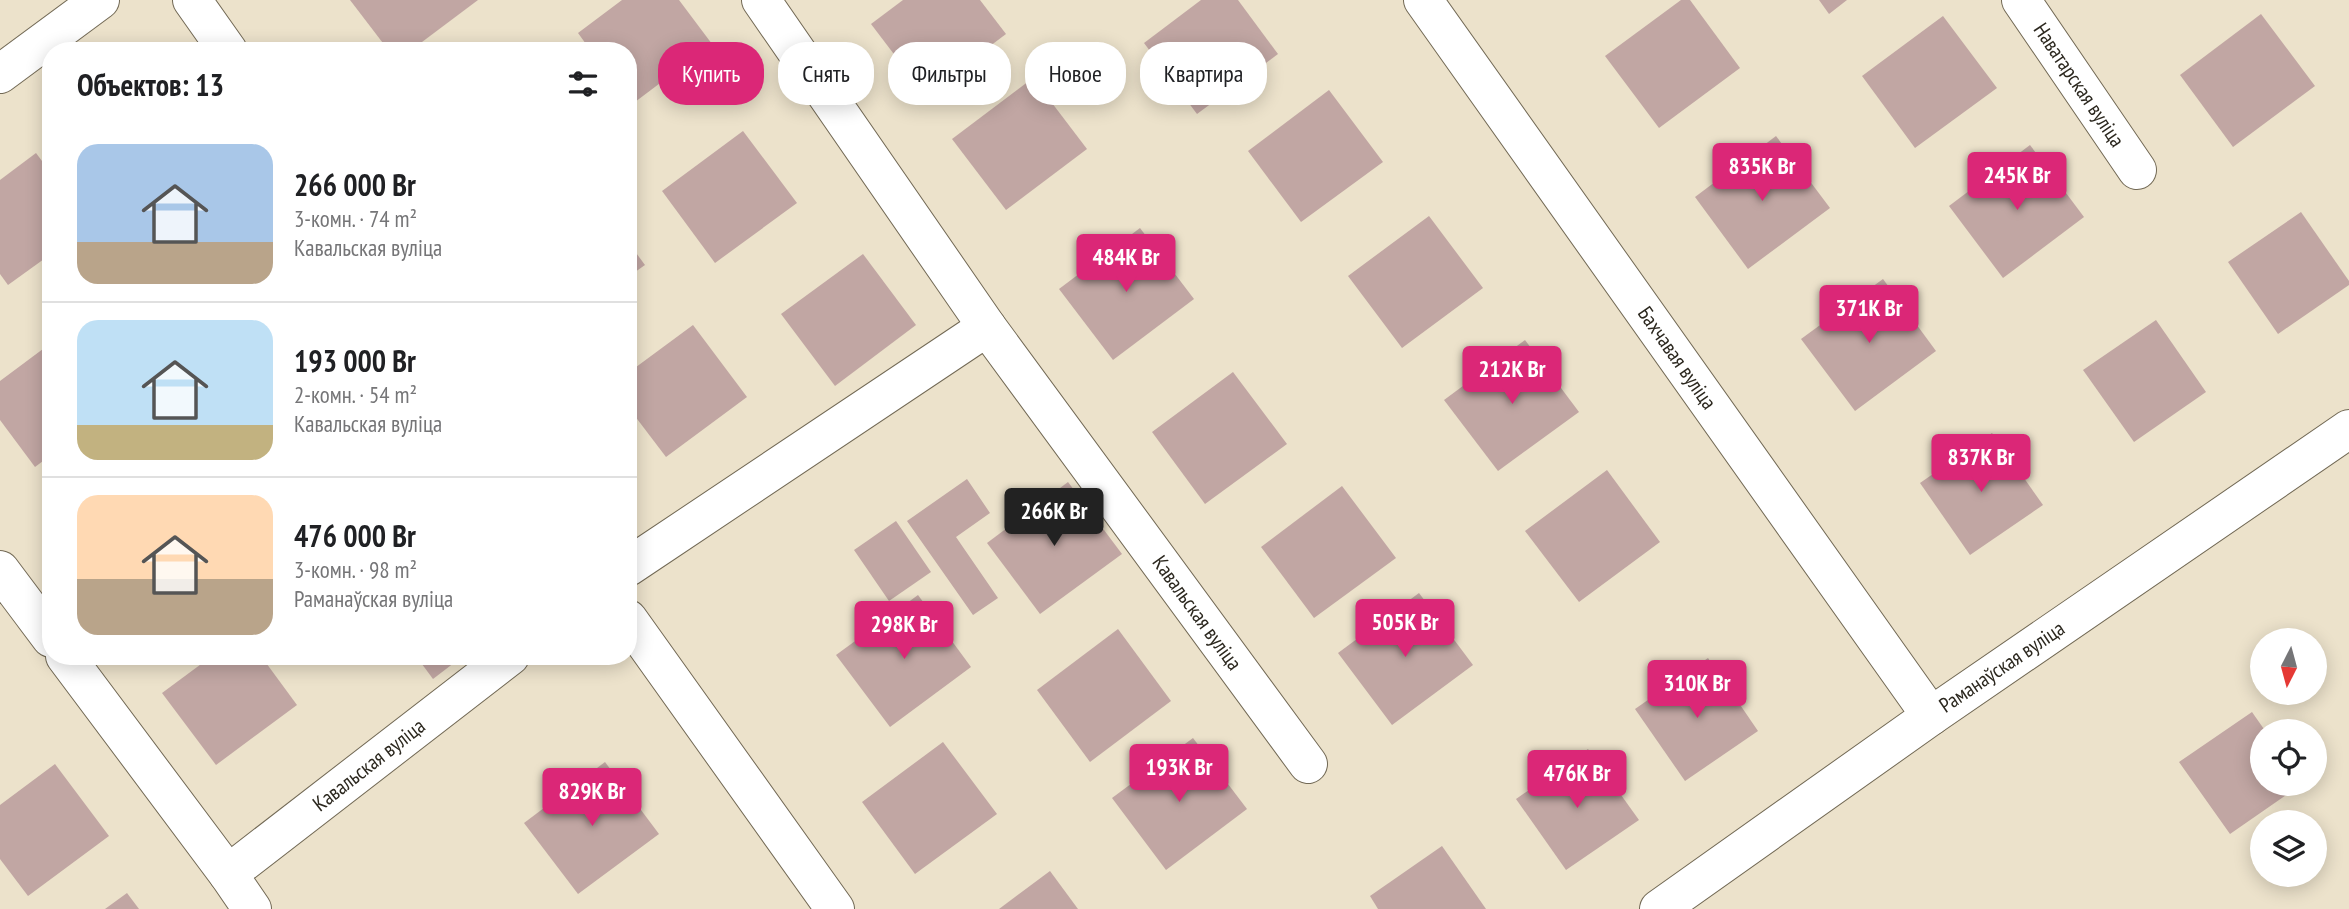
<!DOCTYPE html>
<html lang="ru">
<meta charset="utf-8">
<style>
body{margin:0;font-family:"PT Sans Narrow",sans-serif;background:#f2f2f2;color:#202124;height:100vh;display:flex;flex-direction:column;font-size:26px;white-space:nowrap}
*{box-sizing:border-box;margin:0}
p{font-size:23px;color:#757577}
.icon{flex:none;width:38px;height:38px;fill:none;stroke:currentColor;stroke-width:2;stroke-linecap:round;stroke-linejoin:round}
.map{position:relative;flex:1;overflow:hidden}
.side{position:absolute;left:42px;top:42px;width:595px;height:623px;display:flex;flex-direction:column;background:#fff;border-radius:28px;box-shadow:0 4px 18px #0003}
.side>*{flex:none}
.banner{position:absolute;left:658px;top:42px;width:665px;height:63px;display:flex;gap:14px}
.needle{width:46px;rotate:186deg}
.tools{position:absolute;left:2250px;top:628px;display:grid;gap:14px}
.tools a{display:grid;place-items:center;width:77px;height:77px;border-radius:50%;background:#fff;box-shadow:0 4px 18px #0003;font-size:35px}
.price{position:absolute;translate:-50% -60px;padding:0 16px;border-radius:7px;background:#db2777;color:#fff;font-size:23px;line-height:46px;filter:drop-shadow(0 2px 4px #0008)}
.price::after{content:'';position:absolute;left:50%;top:42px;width:21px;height:16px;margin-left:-10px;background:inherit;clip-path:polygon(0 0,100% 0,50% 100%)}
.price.on{background:#222;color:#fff}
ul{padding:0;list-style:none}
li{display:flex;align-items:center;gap:21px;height:175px;padding:0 35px}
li+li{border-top:2px solid #e0e0e0}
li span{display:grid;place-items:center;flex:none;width:196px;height:140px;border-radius:21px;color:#555}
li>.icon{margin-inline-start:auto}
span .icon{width:84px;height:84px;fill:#fffc;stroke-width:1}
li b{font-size:30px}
h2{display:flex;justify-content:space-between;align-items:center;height:84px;padding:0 35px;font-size:30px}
.chip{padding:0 24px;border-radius:28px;background:#fff;box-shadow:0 4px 18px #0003;font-size:24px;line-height:63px}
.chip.on{background:#db2777;color:#fff}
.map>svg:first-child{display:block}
.building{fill:#c1a6a3}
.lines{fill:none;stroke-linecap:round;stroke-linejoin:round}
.minor-casing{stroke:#726955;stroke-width:40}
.minor{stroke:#fff;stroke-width:38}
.labels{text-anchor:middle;stroke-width:5;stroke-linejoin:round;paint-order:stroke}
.street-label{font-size:21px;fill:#2c281f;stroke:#fff}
</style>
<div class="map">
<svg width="2349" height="909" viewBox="0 0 2349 909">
<rect width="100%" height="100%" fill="#ece2cb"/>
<g class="building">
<polygon points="350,0 478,0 410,51 389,51"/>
<polygon points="622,0 679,0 712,44 631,105 628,101 628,51 591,51 578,33"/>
<polygon points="903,0 980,0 1006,34 925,95 871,24"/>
<polygon points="1201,0 1238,0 1278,54 1197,114 1144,43"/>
<polygon points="1681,0 1690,0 1740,68 1659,128 1605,56"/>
<polygon points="1819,0 1847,0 1829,14"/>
<polygon points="2261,14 2315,86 2233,147 2180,75"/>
<polygon points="1943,16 1997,88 1915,148 1862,76"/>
<polygon points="1033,78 1087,149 1006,210 952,139"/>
<polygon points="1329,90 1383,162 1301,222 1248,151"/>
<polygon points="743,131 797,203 715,263 662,191"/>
<polygon points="1776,136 1830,208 1748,269 1695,197"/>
<polygon points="2030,145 2084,217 2003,278 1949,206"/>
<polygon points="36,153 51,173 51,254 8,285 0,274 0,180"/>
<polygon points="2301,212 2349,281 2349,285 2278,334 2228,262"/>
<polygon points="1429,216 1483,288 1402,348 1348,276"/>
<polygon points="1140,228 1194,299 1113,360 1059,289"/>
<polygon points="628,242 645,265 628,277"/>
<polygon points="863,254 916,325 835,386 781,314"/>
<polygon points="1883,279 1936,351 1855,411 1801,339"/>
<polygon points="2156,320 2206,392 2134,442 2083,370"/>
<polygon points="693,325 747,397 666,457 628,407 628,373"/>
<polygon points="1525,340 1579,412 1498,471 1444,400"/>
<polygon points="51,343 51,455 35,467 0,420 0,381"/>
<polygon points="1233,372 1287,444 1205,504 1152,432"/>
<polygon points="1992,433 2043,505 1970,555 1920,483"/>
<polygon points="1607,470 1660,542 1579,602 1525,531"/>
<polygon points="967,479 990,513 956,537 998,598 973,615 907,521"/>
<polygon points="1068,482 1122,554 1040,614 987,543"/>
<polygon points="1342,486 1396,558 1314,618 1261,547"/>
<polygon points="896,521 931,572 889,601 854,550"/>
<polygon points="1419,593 1473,665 1392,725 1338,653"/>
<polygon points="918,595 971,667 890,727 836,655"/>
<polygon points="1118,629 1171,701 1090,762 1037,690"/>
<polygon points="212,656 261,656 297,705 216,765 162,693"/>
<polygon points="416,656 463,656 433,679"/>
<polygon points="1708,658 1758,731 1685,781 1635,709"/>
<polygon points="2252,712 2266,732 2263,732 2263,784 2302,784 2230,834 2179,762"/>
<polygon points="1193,738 1247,809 1166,870 1112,798"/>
<polygon points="943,742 997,814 915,874 862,802"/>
<polygon points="1588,749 1639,820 1566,870 1516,799"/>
<polygon points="605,762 659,834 578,894 524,823"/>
<polygon points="55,764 109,836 28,896 0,859 0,805"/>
<polygon points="1442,846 1486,909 1378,909 1370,896"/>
<polygon points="1050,871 1078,909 999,909"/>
<polygon points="127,893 139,909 105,909"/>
</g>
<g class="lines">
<defs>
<g id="minor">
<polyline points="192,0 228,51"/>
<polyline points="761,0 987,327"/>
<polyline points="1423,0 1931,716"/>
<polyline points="2021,0 2137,170"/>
<polyline points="0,74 100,0"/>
<polyline points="628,567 987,327 1308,764"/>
<polyline points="0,570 51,638"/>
<polyline points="628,619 835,909"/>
<polyline points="65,656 228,874"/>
<polyline points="252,909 228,874 510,656"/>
<polyline points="1659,909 1931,716 2349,429"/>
</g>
</defs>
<use href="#minor" class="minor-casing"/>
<use href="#minor" class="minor"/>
</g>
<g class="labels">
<g class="street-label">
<text transform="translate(2079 85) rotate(56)" y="7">Наватарская вуліца</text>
<text transform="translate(1677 358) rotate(55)" y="7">Бахчавая вуліца</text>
<text transform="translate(1197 613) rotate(54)" y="7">Кавальская вуліца</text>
<text transform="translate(2002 667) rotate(-34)" y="7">Раманаўская вуліца</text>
<text transform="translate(369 765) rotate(-38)" y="7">Кавальская вуліца</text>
</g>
</g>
</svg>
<div class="tools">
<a><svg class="needle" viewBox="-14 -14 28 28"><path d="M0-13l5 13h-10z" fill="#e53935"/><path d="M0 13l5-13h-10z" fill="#757577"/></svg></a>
<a><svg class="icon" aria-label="locate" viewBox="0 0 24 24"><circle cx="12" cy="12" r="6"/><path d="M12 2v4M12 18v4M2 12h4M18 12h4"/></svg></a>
<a><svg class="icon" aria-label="layers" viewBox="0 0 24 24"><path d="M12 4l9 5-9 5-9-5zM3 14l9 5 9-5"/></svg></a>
</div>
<b class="price" style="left:1762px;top:203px">835K Br</b>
<b class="price" style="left:2017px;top:212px">245K Br</b>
<b class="price" style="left:1126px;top:294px">484K Br</b>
<b class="price" style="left:1869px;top:345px">371K Br</b>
<b class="price" style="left:1512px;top:406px">212K Br</b>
<b class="price" style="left:1981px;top:494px">837K Br</b>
<b class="price on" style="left:1054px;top:548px">266K Br</b>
<b class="price" style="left:1405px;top:659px">505K Br</b>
<b class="price" style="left:904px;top:661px">298K Br</b>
<b class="price" style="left:1697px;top:720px">310K Br</b>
<b class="price" style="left:1179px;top:804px">193K Br</b>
<b class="price" style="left:1577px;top:810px">476K Br</b>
<b class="price" style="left:592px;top:828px">829K Br</b>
<div class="banner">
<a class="chip on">Купить</a>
<a class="chip">Снять</a>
<a class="chip">Фильтры</a>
<a class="chip">Новое</a>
<a class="chip">Квартира</a>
</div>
<section class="side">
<h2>Объектов: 13<svg class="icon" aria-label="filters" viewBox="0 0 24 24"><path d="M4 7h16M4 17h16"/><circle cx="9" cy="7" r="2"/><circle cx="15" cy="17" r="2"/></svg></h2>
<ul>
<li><span style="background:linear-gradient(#a9c7e8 70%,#b9a48a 0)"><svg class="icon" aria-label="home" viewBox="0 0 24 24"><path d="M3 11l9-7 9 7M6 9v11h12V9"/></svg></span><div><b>266 000 Br</b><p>3-комн. · 74 m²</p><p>Кавальская вуліца</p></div></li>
<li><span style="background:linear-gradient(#bfe0f5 75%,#c2b280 0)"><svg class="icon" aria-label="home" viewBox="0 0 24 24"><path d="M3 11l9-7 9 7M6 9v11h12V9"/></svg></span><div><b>193 000 Br</b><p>2-комн. · 54 m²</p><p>Кавальская вуліца</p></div></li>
<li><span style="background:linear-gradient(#ffd9b3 60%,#b9a48a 0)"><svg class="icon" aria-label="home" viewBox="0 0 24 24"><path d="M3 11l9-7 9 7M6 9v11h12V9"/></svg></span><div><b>476 000 Br</b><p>3-комн. · 98 m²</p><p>Раманаўская вуліца</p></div></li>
</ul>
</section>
</div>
